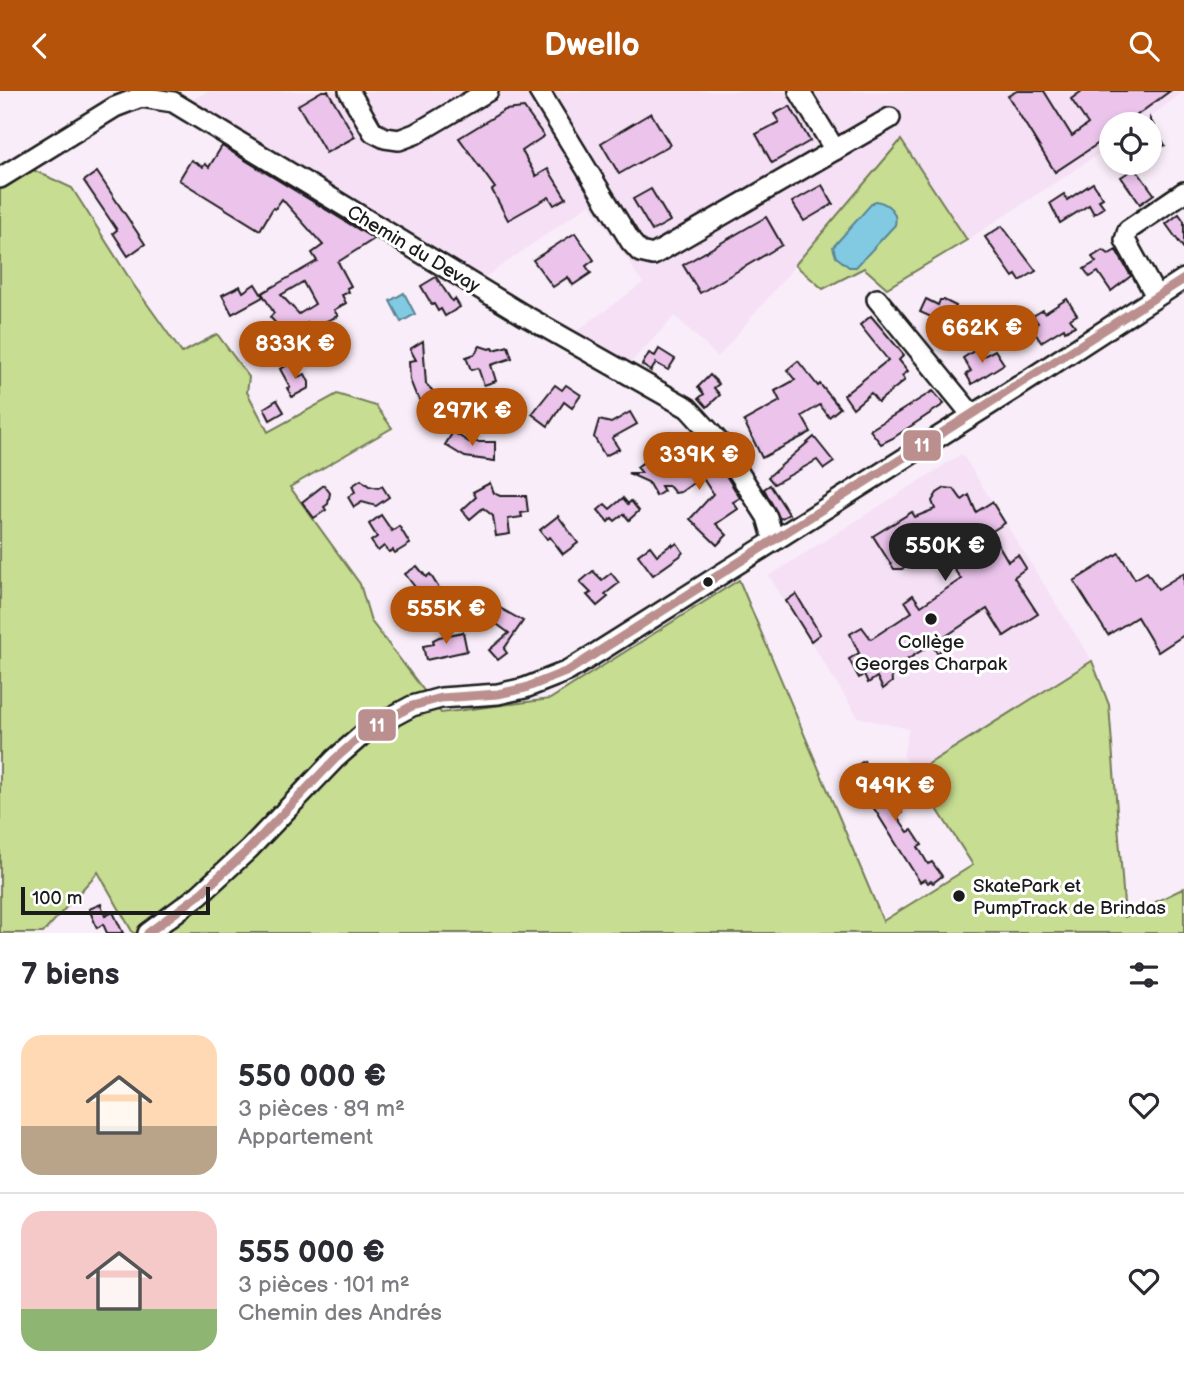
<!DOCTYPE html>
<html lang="fr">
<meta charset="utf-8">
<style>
body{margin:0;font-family:"Balsamiq Sans",sans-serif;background:#f2f2f3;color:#2b2b33;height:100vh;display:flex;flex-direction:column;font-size:26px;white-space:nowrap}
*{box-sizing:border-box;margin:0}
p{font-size:23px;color:#7c7c81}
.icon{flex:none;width:38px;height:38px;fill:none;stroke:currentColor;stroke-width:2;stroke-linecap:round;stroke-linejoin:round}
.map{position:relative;height:842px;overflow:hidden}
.panel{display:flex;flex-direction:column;background:#fff;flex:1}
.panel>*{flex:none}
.controls{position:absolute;left:1099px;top:21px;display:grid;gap:14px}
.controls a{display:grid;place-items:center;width:63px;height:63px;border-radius:50%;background:#fff;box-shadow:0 4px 10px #0003;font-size:35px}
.scale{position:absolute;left:21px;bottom:18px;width:189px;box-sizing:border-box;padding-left:7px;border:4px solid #1c1c1c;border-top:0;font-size:19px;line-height:24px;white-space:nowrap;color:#1c1c1c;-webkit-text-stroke:5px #fff;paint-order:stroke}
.price{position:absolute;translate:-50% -60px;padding:0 16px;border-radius:24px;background:#b45309;color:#fff;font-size:23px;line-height:46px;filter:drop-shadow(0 2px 4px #0008)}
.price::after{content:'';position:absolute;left:50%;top:42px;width:21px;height:16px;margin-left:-10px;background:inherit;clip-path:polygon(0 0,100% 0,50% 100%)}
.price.active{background:#222;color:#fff}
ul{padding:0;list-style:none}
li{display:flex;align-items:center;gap:21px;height:175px;padding:0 21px}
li+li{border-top:2px solid #e1e1e2}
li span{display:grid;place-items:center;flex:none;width:196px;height:140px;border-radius:21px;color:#555}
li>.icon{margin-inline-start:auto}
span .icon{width:84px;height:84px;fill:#fffc;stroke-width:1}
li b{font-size:30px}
h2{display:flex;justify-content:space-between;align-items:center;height:84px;padding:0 21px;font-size:30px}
header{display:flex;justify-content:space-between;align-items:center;height:91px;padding:0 21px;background:#b45309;color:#fff;font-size:32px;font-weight:800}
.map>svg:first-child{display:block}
.built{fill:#f5e0f5}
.green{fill:#c7dd92;stroke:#727c57;stroke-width:2}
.water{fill:#81cae2;stroke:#598493;stroke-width:2}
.building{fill:#ebc3eb;stroke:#1c1c1c;stroke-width:2;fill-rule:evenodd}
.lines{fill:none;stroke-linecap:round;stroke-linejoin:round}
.minor-casing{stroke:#1c1c1c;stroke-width:24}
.minor{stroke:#fff;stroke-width:19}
.bus-1-casing{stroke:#fff;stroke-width:14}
.bus-1{stroke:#bc8f8f;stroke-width:9}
.bus-dot{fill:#1c1c1c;stroke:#fff;stroke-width:2.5}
.labels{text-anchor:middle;stroke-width:6;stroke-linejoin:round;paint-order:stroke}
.street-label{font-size:19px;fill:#1c1c1c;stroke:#fff}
.poi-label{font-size:19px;fill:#1c1c1c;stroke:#fff}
.line-badge{stroke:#fff;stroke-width:2.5}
.badge-label{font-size:19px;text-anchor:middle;font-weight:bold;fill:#fff}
</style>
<header><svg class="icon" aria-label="back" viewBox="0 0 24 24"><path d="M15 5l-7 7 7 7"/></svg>Dwello<svg class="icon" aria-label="search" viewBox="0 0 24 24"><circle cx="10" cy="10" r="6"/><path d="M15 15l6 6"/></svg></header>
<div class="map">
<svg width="1184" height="842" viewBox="0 0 1184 842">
<rect width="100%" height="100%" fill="#f9edf9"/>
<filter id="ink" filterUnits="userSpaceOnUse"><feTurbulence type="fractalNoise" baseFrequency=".0143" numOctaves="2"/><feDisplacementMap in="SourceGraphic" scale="14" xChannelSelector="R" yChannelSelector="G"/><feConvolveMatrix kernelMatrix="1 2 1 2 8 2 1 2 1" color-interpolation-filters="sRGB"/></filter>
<g filter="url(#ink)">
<g class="built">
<polygon points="208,0 1184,0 1141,33 1111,33 1111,55 967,149 901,49 718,266 675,225 626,276 574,242 643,192 590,113 478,191 187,12"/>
<polygon points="962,363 1092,570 914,682 903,664 909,638 858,626 769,485"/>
</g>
<g class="green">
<polygon points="901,49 967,149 887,197 864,177 823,198 795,174"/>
<polygon points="31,78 72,97 133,193 182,262 217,243 249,286 247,301 268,341 337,303 376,315 392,337 290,396 360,493 371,530 441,622 550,608 739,489 883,830 973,774 914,682 1092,570 1109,614 1125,826 1184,797 1184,842 133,842 98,781 43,842 0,842 0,95"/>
</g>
<g class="water">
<path d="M876,110C888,112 898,121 895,134L856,176H849L836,166L833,156L873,111Z"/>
<polygon points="404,202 415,223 401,231 390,210"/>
</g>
<g class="building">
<polygon points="322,0 328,0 355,46 326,62 298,14"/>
<polygon points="1017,0 1044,0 1072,45 1088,33 1071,8 1082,0 1170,0 1125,33 1111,33 1111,44 1055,81 1008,5"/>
<polygon points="790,15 810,50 772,72 756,43 779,31 774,23"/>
<polygon points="524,17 544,45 522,60 536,85 548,78 566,107 554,114 549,106 508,129 492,99 495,97 459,47 505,19"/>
<polygon points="651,22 670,54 619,83 601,52"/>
<polygon points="1150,28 1165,54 1150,62"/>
<path d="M222,55L374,148L338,171L351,195L347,197L349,201L342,204L346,212L334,219L338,225L313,236L308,232L290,240L284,234L280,237L270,226L274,222L262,202L317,170L312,162L323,154L282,108L275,118L273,117L260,139L179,89L191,69L203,76L205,73L209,76ZM303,191L315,213L299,223L281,204Z"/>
<polygon points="1135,77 1154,103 1140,113 1121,86"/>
<polygon points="97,81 145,153 128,165 113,142 117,139 84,90"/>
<polygon points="1093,92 1103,107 1099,109 1104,116 1094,123 1089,114 1060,132 1050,112 1064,103 1067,109"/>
<polygon points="822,94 833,113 804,130 792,111"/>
<polygon points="651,98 670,130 652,140 633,108"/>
<polygon points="1179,123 1184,130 1184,158 1166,133"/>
<polygon points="766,126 782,154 700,202 683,174"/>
<polygon points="1002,135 1036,180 1020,190 1016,184 1013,186 985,146"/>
<polygon points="575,142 594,169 586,175 591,182 573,194 568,186 553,196 533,169"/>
<polygon points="1103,159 1109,163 1116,159 1131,185 1111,200 1098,181 1090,186 1084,178 1096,171 1092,166"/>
<polygon points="436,186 452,210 455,208 460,216 445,225 441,218 438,220 434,213 432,214 421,195"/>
<polygon points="255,193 263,206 232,223 222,204 240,195 243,201"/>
<polygon points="926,208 938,214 940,209 944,209 956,215 950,229 940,225 938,229 920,221"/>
<polygon points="1067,208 1077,224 1070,228 1075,235 1065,240 1064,237 1041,251 1031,236 1038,232 1033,225 1043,219 1045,222"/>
<polygon points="871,225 904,264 899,269 908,280 902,285 905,289 878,311 871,302 853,317 844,304 888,269 860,234"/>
<polygon points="423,250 426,293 443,310 451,325 451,329 440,335 429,313 424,313 416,304 410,289 409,270 416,269 410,258"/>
<polygon points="480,255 489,258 493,257 494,259 508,255 512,267 491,274 496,290 484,294 478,277 471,279 466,266 475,263"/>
<polygon points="659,258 675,268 668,279 656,272 651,280 642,274 649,262 655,265"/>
<polygon points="977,258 982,266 995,259 1004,273 972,293 966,283 971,280 963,267"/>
<polygon points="798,270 818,295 820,293 840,317 829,326 820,314 802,325 811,341 762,367 744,330 780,310 775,300 795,289 787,279"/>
<polygon points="291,272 298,286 305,283 309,291 309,297 292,306 287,297 290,296 280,278"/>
<polygon points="710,284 719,293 714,297 720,304 707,316 699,307 704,303 698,296"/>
<polygon points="555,294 562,299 566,294 581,304 572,317 564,311 548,335 532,323"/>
<polygon points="933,300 944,313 893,347 881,353 870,339"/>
<polygon points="277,309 284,321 270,329 264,317"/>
<polygon points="630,321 637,333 612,347 619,358 605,365 594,346 599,329 611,332"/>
<polygon points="453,341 469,351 495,351 495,370 465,366 445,354"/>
<polygon points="814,346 834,371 824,378 817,369 774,393 768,386"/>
<polygon points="711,360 740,407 733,411 738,418 716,433 727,444 717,454 690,428 713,403 702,386 681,401 675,402 669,395 661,395 664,400 656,405 648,391 628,382 642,382 637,376 645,370 654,383 665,384 682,372 688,378"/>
<polygon points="361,389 369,395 378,397 382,395 389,406 376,415 362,411 354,416 348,406 355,401 352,395"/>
<polygon points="490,392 494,402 500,405 526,405 528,421 521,422 522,426 508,428 510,443 496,445 493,425 483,417 470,428 462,419 476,406 473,401"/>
<polygon points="324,394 330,402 328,413 324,416 326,419 314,427 302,411"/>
<polygon points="770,394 789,423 780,428 764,398"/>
<polygon points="945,397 954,398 962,409 969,404 976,421 992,411 1005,432 991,441 1008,470 1018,464 1026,477 1014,486 1038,523 1004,545 987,518 946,545 950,553 937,562 932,553 891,579 892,591 883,598 877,586 868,592 864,583 859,587 849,568 859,562 850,543 862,536 871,548 912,521 905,510 913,504 921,515 961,488 941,460 918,474 914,468 902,478 894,478 873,445 912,421 915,426 935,418 932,410 937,402"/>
<polygon points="623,407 628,413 631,410 639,420 629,429 624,423 615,430 612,427 608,431 598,419 605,413 610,418"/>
<polygon points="381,424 392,440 399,435 410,453 395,462 393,459 389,461 384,455 378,460 371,450 377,446 369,433"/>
<polygon points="558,425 578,452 563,463 550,446 547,448 540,439"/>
<polygon points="677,452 683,461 680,465 653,484 638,464 650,455 657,464 672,453 673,455"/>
<polygon points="1119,462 1135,488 1147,481 1158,498 1184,482 1184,544 1158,561 1137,526 1108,544 1074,490"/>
<polygon points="417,475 426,486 430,483 440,499 425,509 405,483"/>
<polygon points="593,480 602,489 611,482 619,492 605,503 608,506 597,515 587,504 591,502 580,491"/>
<polygon points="796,503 820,543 811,550 786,510"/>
<polygon points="491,512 523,530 504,558 507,562 498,569 489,559 509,542 483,523"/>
<polygon points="463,541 467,560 426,569 423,555 434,553 433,549 439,546"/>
<polygon points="864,670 868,677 872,675 882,690 878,693 888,709 892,706 902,722 897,725 908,741 912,739 922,754 918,756 928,773 932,771 942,785 933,792 931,790 928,792 925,788 920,791 850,679"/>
<polygon points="101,813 105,825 113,821 123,842 107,842 103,833 97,837 89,818"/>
</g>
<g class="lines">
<defs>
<g id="minor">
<polyline points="349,0 373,41 385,47 399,49 415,43 488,0"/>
<polyline points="539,0 631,151 640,161 653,164 890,27"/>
<polyline points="799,0 835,59"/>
<polyline points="0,87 115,16 141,6 173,11 522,223 688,317 719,351 767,426 774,450"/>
<polyline points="1156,205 1125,149 1128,139 1184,101"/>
<polyline points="877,208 972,324"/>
<polyline points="148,842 199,804 249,758 335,668 369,638 412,615 441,607 498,603 525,597 568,580 1019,295 1184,188"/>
</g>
</defs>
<use href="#minor" class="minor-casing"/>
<use href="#minor" class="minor"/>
<defs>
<polyline id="bus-1" points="148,842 199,804 249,758 335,668 369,638 412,615 441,607 498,603 525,597 568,580 1184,188"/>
</defs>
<use href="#bus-1" class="bus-1-casing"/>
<use href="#bus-1" class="bus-1"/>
</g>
</g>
<g class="bus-dot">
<circle cx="708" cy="491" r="6"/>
<circle cx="931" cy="528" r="7"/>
<circle cx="959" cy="805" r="7"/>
</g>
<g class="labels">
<g class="street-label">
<text transform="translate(414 157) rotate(31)" y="7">Chemin du Devay</text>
</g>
<g class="poi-label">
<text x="931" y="557">Collège<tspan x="931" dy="22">Georges Charpak</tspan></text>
<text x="973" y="801" text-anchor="start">SkatePark et<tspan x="973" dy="22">PumpTrack de Brindas</tspan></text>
</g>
</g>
<g class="line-badge">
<rect x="902" y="338" width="40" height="33" rx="7" fill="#bc8f8f"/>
<rect x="357" y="617" width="40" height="34" rx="7" fill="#bc8f8f"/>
</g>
<g class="badge-label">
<text x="922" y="361">11</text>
<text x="377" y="641">11</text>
</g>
</svg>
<div class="controls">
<a><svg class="icon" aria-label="locate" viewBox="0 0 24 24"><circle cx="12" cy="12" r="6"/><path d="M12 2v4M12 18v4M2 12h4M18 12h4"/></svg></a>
</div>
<div class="scale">100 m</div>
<b class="price" style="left:982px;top:274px">662K €</b>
<b class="price" style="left:295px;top:290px">833K €</b>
<b class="price" style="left:472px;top:357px">297K €</b>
<b class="price" style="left:699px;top:401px">339K €</b>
<b class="price active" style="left:945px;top:492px">550K €</b>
<b class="price" style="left:446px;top:555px">555K €</b>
<b class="price" style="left:895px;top:732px">949K €</b>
</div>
<section class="panel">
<h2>7 biens<svg class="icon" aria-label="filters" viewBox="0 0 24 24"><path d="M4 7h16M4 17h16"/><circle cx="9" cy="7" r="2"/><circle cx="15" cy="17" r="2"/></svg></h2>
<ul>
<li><span style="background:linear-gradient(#ffd9b3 65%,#b9a48a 0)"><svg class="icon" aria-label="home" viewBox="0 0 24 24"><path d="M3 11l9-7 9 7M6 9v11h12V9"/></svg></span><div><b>550 000 €</b><p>3 pièces · 89 m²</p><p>Appartement</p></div><svg class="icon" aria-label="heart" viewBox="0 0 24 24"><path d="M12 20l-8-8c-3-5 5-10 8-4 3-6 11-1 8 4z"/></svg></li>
<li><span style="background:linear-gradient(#f6c9c9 70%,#8fb573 0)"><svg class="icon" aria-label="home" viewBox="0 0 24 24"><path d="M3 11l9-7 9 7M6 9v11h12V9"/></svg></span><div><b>555 000 €</b><p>3 pièces · 101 m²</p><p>Chemin des Andrés</p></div><svg class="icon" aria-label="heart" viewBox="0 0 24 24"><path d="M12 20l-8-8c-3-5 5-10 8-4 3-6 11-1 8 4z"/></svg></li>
</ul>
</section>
